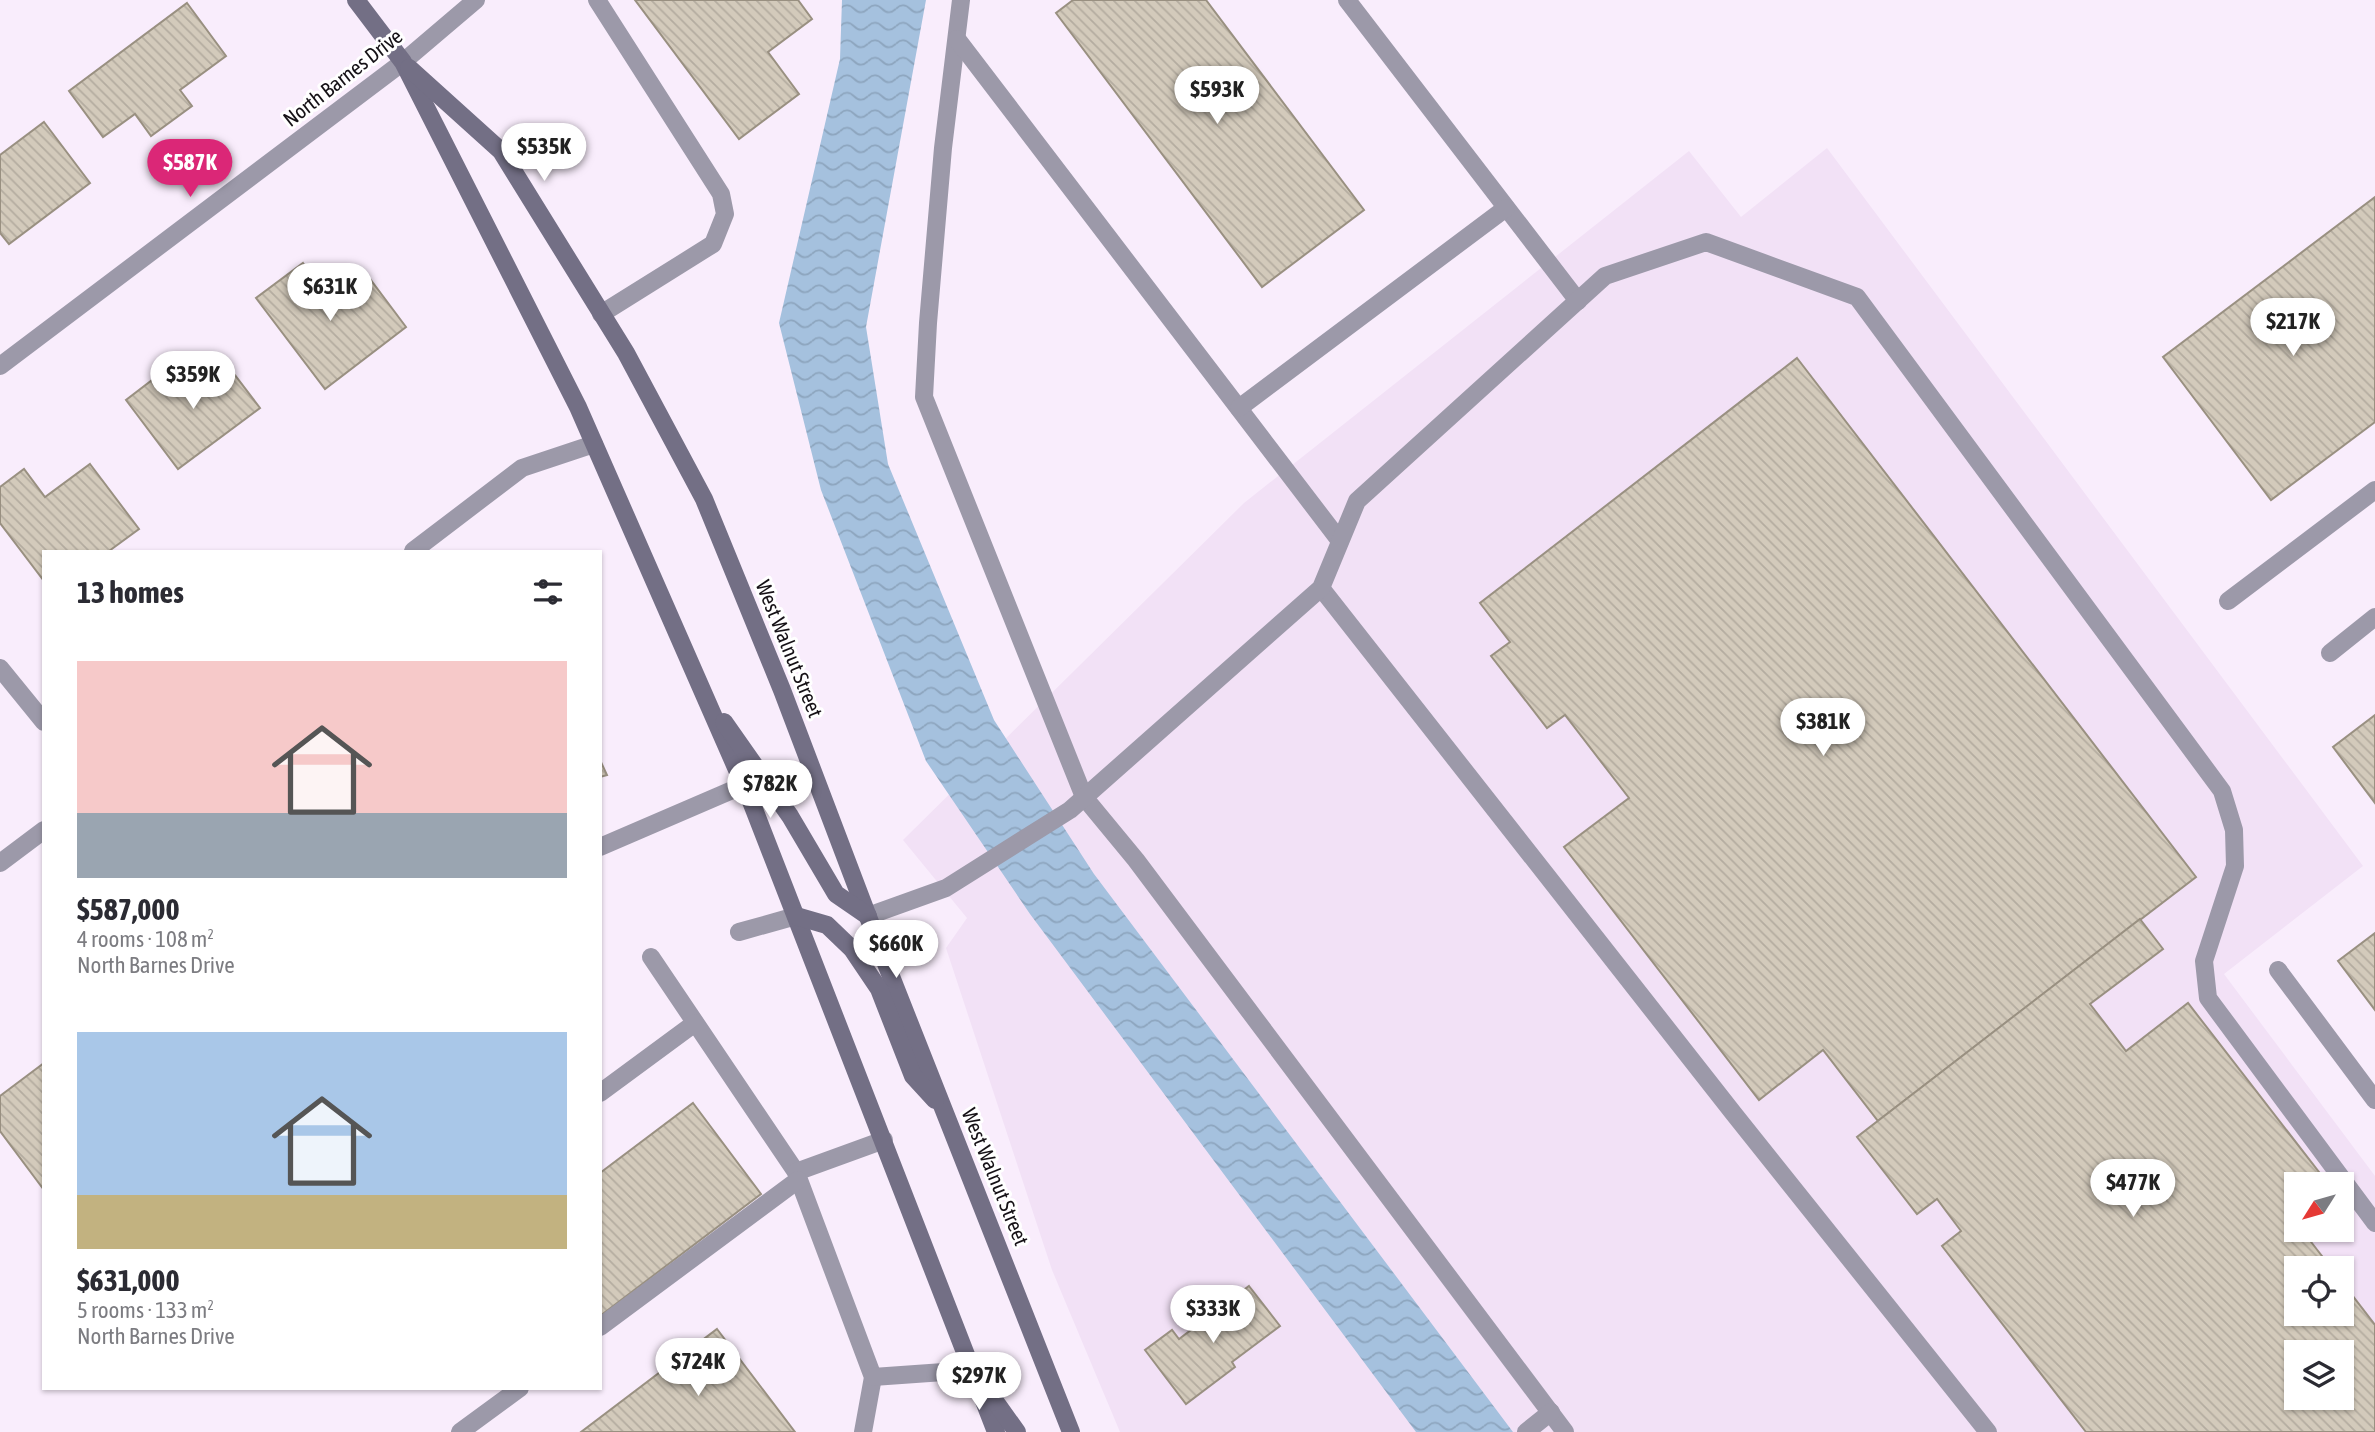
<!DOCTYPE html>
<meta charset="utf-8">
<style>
body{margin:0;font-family:"Asap Condensed",sans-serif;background:#f2f2f3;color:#2b2b33;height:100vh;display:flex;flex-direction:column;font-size:26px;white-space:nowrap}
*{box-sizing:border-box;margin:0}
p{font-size:23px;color:#7c7c81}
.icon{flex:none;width:38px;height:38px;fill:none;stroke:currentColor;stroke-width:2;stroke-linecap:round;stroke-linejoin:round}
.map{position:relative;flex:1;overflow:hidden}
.drawer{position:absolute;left:42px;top:550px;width:560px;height:840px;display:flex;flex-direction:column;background:#fff;border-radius:0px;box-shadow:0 2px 5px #0004}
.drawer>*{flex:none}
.needle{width:46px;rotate:233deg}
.tools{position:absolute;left:2284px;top:1172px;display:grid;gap:14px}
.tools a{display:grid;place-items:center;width:70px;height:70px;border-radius:0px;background:#fff;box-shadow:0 2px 5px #0004;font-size:35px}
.price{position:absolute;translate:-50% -60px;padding:0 16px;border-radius:24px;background:#fff;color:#222;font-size:23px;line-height:46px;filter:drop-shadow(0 2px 4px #0008)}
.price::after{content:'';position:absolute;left:50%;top:42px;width:21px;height:16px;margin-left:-10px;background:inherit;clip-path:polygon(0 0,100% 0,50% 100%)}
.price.active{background:#db2777;color:#fff}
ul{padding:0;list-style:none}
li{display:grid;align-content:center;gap:14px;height:371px;padding:0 35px}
li span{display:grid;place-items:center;height:217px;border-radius:0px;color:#555}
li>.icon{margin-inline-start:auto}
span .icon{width:126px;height:126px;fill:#fffc;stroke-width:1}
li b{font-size:30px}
h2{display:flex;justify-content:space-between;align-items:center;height:84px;padding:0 35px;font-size:30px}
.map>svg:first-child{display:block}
.built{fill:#f2e1f6;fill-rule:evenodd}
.water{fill:url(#water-waves)}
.building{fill:url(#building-back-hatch);stroke:#999081;stroke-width:2;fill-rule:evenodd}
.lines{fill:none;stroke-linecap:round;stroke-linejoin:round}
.service{stroke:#9c99a9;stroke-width:18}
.minor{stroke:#9c99a9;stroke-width:18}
.tertiary{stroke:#9c99a9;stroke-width:18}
.secondary{stroke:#736f85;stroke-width:18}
.labels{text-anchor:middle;stroke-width:6;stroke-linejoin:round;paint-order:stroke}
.street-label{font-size:21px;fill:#151116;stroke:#fff}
</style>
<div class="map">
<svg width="2375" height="1432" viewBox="0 0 2375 1432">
<defs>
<pattern id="water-waves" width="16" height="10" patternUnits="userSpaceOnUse" patternTransform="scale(1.75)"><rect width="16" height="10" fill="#a5c1de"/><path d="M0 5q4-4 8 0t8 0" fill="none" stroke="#8da5be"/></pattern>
<pattern id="building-back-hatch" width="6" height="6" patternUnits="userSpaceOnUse" patternTransform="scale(1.75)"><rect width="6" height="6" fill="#d3cabb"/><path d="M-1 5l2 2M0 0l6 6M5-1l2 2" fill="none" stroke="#b4aca0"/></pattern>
</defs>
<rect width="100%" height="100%" fill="#f9edfc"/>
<path class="built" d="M1827,148L2363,866L2224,974L2375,1176V1432H1120L1052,1270L946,948L967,918L903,840L1244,503L1689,151L1741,217ZM2296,1185H2342V1230H2296ZM2296,1269H2342V1314H2296ZM2296,1353H2342V1398H2296Z"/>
<polygon class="water" points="842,0 926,0 866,327 888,464 994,720 1094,874 1513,1432 1416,1432 1030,914 926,761 821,490 779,323 840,59"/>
<g class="building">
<polygon points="635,0 798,0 812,19 768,52 799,94 739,139"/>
<polygon points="1073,0 1206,0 1364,210 1262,287 1056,13"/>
<polygon points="187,3 226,56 180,90 192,106 151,136 135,114 103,137 69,91"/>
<polygon points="44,122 90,183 9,244 0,233 0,155"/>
<polygon points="2375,197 2375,422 2271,500 2163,357"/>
<polygon points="303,263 335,306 370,279 406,327 325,389 256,298"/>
<polygon points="222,358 260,408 178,469 126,400 160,374 175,394"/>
<polygon points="1797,358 2196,877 1878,1121 1823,1050 1759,1100 1564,847 1629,798 1565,715 1547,728 1491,656 1510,642 1480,603"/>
<polygon points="90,464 139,529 109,551 44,551 44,581 0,523 0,487 24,469 45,497"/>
<polygon points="2375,715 2375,803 2333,747"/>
<polygon points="600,760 607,775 600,777"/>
<path d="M2140,919L2163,949L2090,1004L2126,1051L2188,1003L2329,1185H2296V1230H2318L2308,1238L2332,1269H2296V1314H2342V1282L2375,1325V1432H2086L1942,1246L1961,1231L1937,1199L1917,1214L1857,1137ZM2296,1353H2342V1398H2296Z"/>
<polygon points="2375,933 2375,1010 2338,961"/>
<polygon points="44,1063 44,1190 0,1131 0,1096"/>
<polygon points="693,1103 761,1194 600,1316 600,1173"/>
<polygon points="1249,1286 1280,1326 1232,1362 1235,1367 1186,1404 1145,1350 1172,1330 1179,1339"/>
<polygon points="717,1329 795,1432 581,1432"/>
</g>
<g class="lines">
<g class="service">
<polyline points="597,0 721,194 725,214 713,244 601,314"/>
<polyline points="961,0 943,148 928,323 924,397 1084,797 1136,860 1565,1432"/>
<polyline points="1347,0 1578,301"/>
<polyline points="957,39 1340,541"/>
<polyline points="1239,408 1506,208"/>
<polyline points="413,551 522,468 594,444"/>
<polyline points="1321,588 1734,1114 1988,1432"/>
<polyline points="2228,601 2375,490"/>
<polyline points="2330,653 2375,617"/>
<polyline points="600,847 744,785"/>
<polyline points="0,863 44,830"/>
<polyline points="868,916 946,888 1070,810 1321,588 1357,501 1605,276 1706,242 1857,297 2222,791 2234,830 2235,866 2204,961 2208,998 2375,1223"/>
<polyline points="739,932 796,916"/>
<polyline points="651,957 796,1172 873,1377 863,1432"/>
<polyline points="2278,970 2375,1100"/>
<polyline points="600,1093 695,1023"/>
<polyline points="796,1172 884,1140"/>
<polyline points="600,1327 798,1180"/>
<polyline points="873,1377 972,1370"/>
<polyline points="460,1432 520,1388"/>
<polyline points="1526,1432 1551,1412"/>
</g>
<g class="minor">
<polyline points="0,366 403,62"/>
<polyline points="0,668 44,722"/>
</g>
<polyline class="tertiary" points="403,62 476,0"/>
<g class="secondary">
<polyline points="356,0 403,62 578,407 752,804 996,1432"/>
<polyline points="409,68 501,151 626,353 704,499 782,690 881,951 1071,1432"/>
<polyline points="724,722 790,816 836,894 868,916"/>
<polyline points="796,916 827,925 852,949 879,989 913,1076 935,1100"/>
<polyline points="987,1390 1017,1432"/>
</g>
</g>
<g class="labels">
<g class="street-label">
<text transform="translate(343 78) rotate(-38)" y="7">North Barnes Drive</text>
<text transform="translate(789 649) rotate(68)" y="7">West Walnut Street</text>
<text transform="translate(995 1177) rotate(68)" y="7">West Walnut Street</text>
</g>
</g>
</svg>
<div class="tools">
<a><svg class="needle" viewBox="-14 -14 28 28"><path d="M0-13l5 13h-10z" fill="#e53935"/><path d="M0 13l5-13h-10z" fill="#7c7c81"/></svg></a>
<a><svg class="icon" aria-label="locate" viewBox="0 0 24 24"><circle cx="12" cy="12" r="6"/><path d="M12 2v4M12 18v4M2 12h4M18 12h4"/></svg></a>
<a><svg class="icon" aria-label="layers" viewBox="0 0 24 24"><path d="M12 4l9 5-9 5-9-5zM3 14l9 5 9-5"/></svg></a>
</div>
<b class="price" style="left:1217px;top:126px">$593K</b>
<b class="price" style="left:544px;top:183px">$535K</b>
<b class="price active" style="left:190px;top:199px">$587K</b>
<b class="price" style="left:330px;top:323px">$631K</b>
<b class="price" style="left:2293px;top:358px">$217K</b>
<b class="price" style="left:193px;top:411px">$359K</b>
<b class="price" style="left:1823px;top:758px">$381K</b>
<b class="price" style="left:770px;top:820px">$782K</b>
<b class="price" style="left:896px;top:980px">$660K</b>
<b class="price" style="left:2133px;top:1219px">$477K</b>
<b class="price" style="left:1213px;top:1345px">$333K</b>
<b class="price" style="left:698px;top:1398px">$724K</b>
<b class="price" style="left:979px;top:1412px">$297K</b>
<section class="drawer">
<h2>13 homes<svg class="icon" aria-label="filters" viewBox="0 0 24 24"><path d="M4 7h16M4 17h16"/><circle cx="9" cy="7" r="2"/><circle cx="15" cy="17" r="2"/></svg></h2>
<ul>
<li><span style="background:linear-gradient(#f6c9c9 70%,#9aa5b1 0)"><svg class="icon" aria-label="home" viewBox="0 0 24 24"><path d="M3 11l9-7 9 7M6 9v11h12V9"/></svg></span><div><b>$587,000</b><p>4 rooms · 108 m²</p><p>North Barnes Drive</p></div></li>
<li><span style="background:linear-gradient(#a9c7e8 75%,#c2b280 0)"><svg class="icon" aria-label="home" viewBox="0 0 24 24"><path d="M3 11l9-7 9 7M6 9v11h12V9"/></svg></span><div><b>$631,000</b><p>5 rooms · 133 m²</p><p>North Barnes Drive</p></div></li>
</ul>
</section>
</div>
